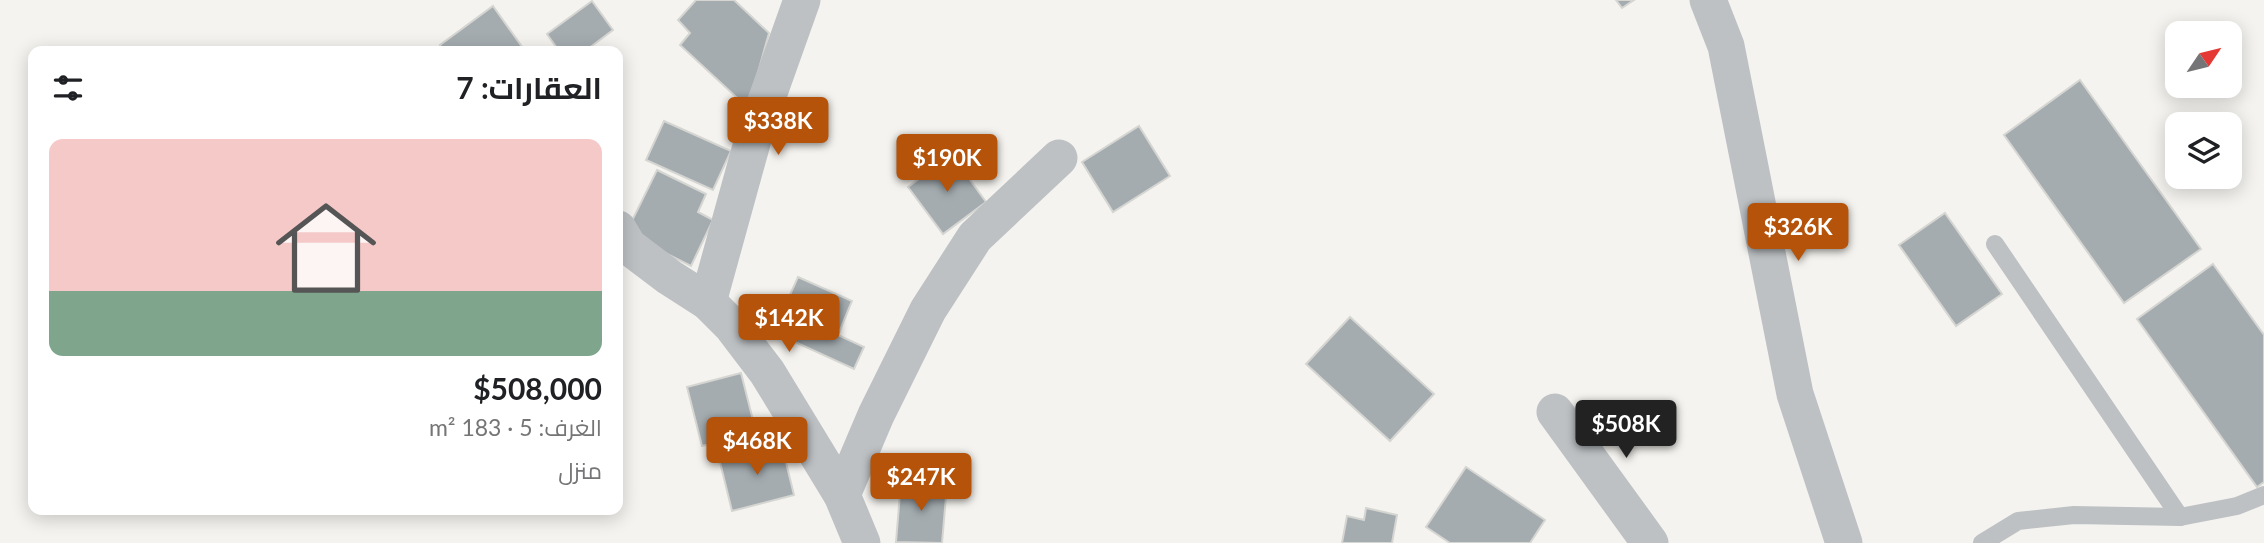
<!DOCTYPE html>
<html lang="ar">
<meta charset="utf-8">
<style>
body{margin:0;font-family:Lato,Cairo,sans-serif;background:#f2f2f2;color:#202124;direction:rtl;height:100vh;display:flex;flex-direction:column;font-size:26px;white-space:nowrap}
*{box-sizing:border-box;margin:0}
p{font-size:23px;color:#757577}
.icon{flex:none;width:38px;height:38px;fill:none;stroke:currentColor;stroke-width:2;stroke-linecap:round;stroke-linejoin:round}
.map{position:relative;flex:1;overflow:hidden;direction:ltr}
.drawer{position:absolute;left:28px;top:46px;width:595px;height:469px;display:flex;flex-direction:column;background:#fff;border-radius:14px;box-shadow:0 4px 18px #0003;direction:rtl}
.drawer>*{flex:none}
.needle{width:46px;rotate:55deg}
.buttons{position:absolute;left:2165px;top:21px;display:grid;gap:14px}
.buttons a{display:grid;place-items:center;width:77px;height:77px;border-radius:14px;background:#fff;box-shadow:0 4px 18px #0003;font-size:35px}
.price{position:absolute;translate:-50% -60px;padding:0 16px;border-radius:7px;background:#b45309;color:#fff;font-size:23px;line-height:46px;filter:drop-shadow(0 2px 4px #0008)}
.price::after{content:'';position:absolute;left:50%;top:42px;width:21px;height:16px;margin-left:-10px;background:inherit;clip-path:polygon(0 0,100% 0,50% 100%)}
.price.selected{background:#222;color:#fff}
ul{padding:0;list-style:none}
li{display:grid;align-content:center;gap:14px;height:371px;padding:0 21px}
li+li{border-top:2px solid #e0e0e0}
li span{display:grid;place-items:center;height:217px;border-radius:14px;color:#555}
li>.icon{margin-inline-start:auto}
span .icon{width:126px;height:126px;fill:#fffc;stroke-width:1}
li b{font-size:30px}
h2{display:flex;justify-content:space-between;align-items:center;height:84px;padding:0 21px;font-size:30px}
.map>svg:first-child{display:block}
.building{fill:#a4acb0;stroke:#d5d5d2;stroke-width:2}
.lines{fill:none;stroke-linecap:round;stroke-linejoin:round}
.service{stroke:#bdc1c4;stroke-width:18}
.minor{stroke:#bdc1c4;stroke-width:37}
</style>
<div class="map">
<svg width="2264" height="543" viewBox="0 0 2264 543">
<rect width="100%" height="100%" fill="#f4f3ef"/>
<g class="building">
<polygon points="696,0 734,0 769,33 748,108 680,45 690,33 678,20"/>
<polygon points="1616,0 1634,0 1622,8"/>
<polygon points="592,1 613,30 585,51 559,51 547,34"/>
<polygon points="493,6 525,51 444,51 440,45"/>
<polygon points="2080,80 2201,249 2124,303 2004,135"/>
<polygon points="664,121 731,151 713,190 646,160"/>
<polygon points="1139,126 1170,176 1113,212 1082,162"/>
<polygon points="952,155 986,202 943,234 908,187"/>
<polygon points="657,170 706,194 698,212 713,220 691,266 626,233"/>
<polygon points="1945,213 2002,294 1956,326 1899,245"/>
<polygon points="2213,264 2264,335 2264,482 2257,487 2137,319"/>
<polygon points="798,277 852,301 838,335 864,347 854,369 773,332"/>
<polygon points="1350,317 1434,394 1390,441 1306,364"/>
<polygon points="741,373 756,432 702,446 687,387"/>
<polygon points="781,442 794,495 732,511 719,458"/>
<polygon points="1466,467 1545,520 1530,543 1450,543 1426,527"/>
<polygon points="901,481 947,485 942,543 896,542"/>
<polygon points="1366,508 1397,515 1392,543 1342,543 1347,516 1364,520"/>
</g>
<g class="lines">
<g class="service">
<polyline points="1995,244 2180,517"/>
<polyline points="1982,543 2018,521 2074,515 2180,517 2237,506 2264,495"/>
</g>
<g class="minor">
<polyline points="1708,0 1726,46 1795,394 1844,543"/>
<polyline points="618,229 628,246 669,277 708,302 732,326 767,372 842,495 862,543"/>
<polyline points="708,302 755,132 802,0"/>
<polyline points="1555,412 1650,543"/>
<polyline points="842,495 876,415 928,310 975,237 1059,158"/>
</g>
</g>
</svg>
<div class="buttons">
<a><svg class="needle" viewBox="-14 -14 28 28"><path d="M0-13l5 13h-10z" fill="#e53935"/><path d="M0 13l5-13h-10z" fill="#757577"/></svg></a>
<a><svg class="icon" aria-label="layers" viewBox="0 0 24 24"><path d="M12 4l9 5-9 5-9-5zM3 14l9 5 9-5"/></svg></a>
</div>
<b class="price" style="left:778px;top:157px">$338K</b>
<b class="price" style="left:947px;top:194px">$190K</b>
<b class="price" style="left:1798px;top:263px">$326K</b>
<b class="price" style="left:789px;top:354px">$142K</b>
<b class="price selected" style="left:1626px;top:460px">$508K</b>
<b class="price" style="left:757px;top:477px">$468K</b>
<b class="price" style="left:921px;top:513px">$247K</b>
<section class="drawer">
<h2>العقارات: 7<svg class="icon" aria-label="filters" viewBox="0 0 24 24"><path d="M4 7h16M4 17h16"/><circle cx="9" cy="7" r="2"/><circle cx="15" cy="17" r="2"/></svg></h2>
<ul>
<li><span style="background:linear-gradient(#f6c9c9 70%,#7fa58c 0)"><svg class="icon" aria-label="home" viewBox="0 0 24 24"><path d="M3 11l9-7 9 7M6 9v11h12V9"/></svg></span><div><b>$508,000</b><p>الغرف: 5 · 183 m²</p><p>منزل</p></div></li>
</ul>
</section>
</div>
